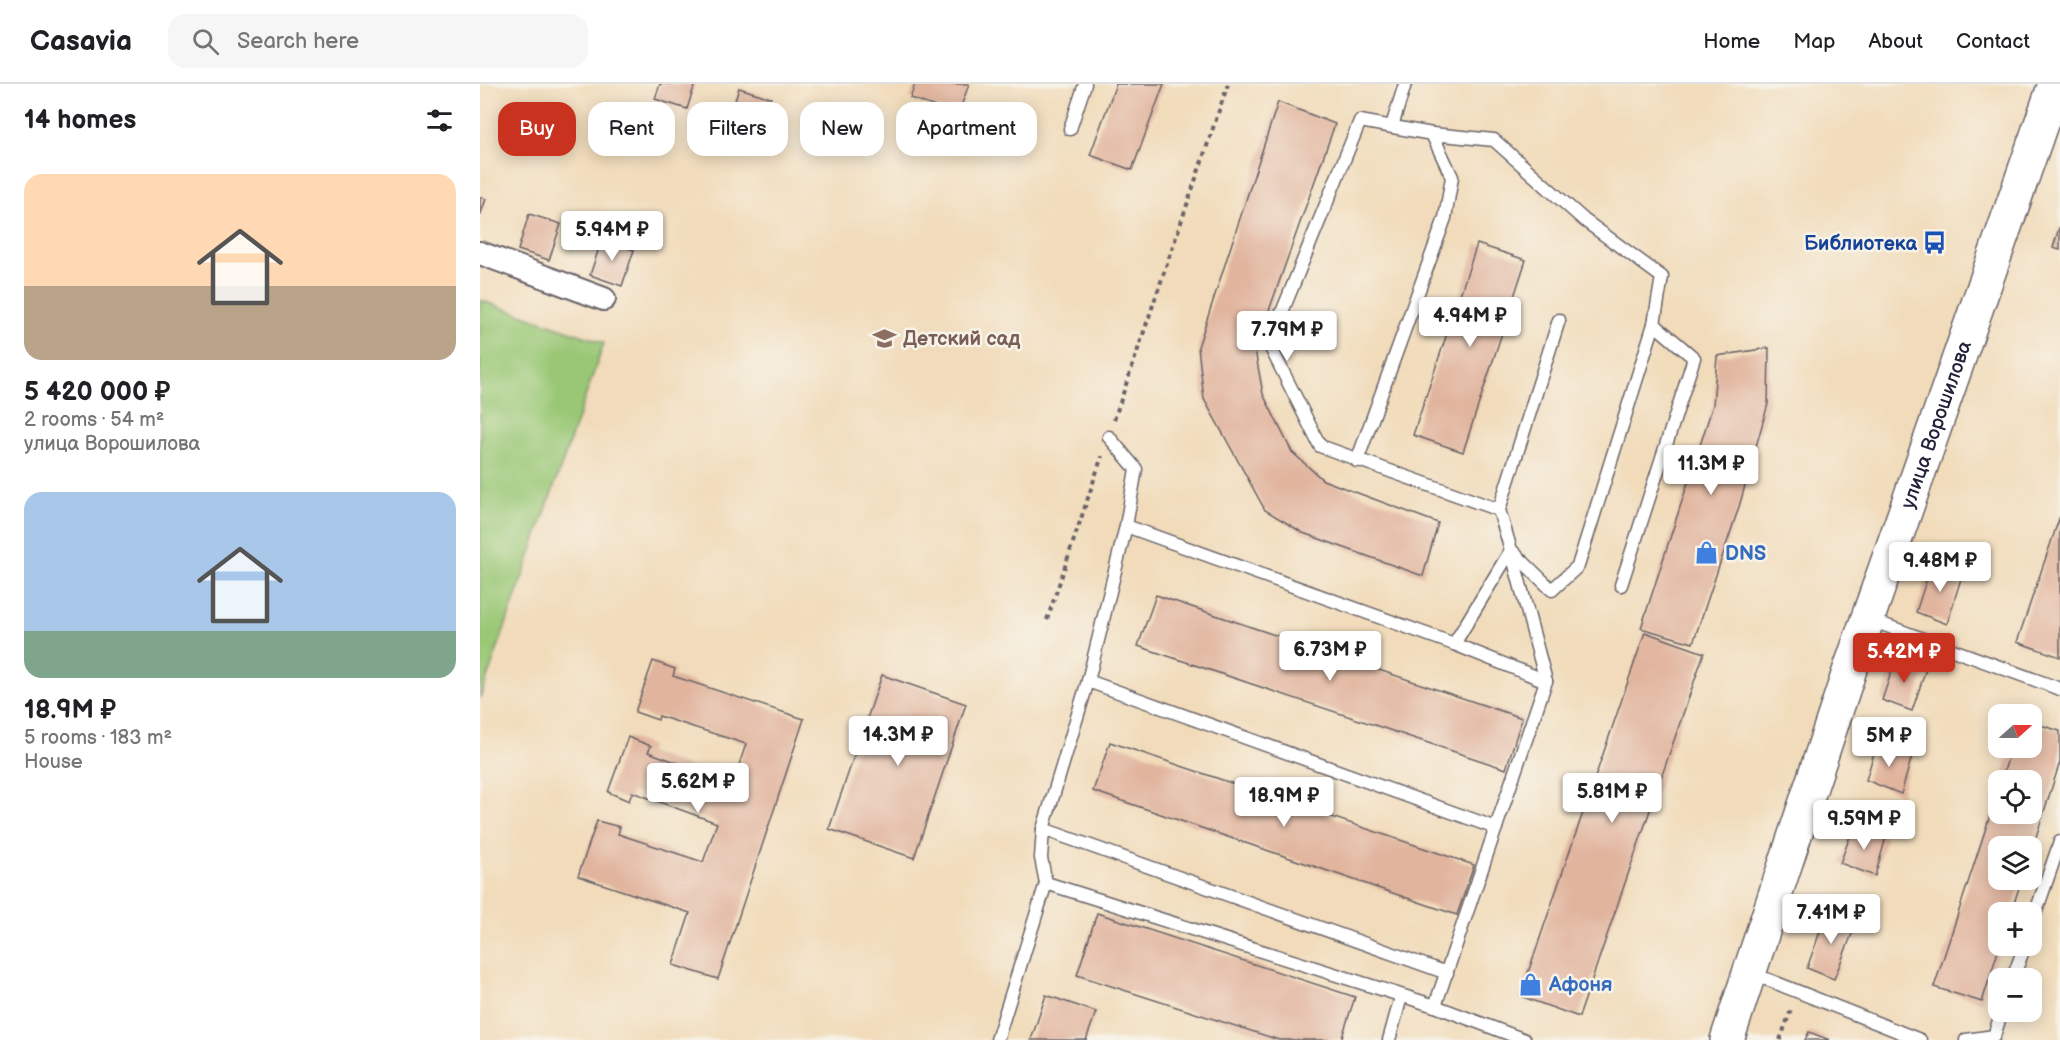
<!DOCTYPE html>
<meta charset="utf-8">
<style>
body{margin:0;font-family:"Balsamiq Sans",sans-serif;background:#f6f6f6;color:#202124;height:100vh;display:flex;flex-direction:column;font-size:22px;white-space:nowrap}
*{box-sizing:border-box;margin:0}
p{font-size:20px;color:#757577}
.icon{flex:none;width:33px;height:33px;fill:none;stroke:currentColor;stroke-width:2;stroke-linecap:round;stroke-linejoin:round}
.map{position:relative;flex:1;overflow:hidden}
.panel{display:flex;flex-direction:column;background:#fff;width:480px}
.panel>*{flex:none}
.banner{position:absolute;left:18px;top:18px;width:570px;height:54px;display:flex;gap:12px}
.needle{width:39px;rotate:69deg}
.controls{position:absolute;left:1508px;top:620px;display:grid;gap:12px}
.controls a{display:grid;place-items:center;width:54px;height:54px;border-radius:12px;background:#fff;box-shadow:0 3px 15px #0003;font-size:30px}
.price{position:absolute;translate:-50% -51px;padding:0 14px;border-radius:6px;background:#fff;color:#222;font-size:20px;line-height:39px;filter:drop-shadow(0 2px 3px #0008)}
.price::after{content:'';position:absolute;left:50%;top:36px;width:18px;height:14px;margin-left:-9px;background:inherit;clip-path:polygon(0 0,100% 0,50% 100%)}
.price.on{background:#c8321e;color:#fff}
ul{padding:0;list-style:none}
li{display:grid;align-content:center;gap:12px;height:318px;padding:0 24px}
li span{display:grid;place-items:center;height:186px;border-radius:18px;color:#555}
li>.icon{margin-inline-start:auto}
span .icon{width:108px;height:108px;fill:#fffc;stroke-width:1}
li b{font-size:26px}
h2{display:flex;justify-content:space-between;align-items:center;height:72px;padding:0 24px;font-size:26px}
.chip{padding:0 21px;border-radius:18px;background:#fff;box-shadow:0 3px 15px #0003;font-size:21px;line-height:54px}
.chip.on{background:#c8321e;color:#fff}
header{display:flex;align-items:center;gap:36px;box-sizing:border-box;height:84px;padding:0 30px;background:#fff;border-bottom:2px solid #e0e0e0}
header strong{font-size:28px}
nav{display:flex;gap:33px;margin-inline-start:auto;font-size:21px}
.search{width:420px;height:54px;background:#f6f6f6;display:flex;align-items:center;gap:15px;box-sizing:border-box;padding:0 21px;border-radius:18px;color:#757577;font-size:22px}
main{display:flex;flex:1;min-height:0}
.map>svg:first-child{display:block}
.green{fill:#99c775;stroke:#5e7458;stroke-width:1.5}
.building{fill:#e1b49d}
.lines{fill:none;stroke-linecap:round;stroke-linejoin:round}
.service-casing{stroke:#6a6367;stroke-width:15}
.minor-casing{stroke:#6a6367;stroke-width:26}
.secondary-casing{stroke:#6a6367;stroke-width:36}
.path{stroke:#6a6367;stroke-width:4;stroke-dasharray:4.5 4.5;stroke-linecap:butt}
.service{stroke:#fff;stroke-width:12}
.minor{stroke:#fff;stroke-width:22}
.secondary{stroke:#fff;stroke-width:33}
.labels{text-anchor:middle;stroke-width:5;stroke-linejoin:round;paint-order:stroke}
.transit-label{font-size:20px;font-weight:bold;fill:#164399;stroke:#f7f3e8;text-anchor:end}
.education-label{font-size:20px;font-weight:bold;fill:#785e54;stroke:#f7f3e8;text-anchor:start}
.street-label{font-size:20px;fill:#22223b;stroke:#f7f3e8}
.shop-label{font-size:20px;font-weight:bold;fill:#366cbe;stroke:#f7f3e8;text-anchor:start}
</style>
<header>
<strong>Casavia</strong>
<div class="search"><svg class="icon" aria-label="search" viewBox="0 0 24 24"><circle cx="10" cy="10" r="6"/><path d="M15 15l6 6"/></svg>Search here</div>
<nav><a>Home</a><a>Map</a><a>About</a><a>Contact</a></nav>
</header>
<main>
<section class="panel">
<h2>14 homes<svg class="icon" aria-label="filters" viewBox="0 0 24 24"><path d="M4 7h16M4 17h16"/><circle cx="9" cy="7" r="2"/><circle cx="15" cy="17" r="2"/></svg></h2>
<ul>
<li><span style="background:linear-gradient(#ffd9b3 60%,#b9a48a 0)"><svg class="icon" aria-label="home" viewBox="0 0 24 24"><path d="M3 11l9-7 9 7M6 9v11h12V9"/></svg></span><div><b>5 420 000 ₽</b><p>2 rooms · 54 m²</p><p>улица Ворошилова</p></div></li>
<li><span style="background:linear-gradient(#a9c7e8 75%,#7fa58c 0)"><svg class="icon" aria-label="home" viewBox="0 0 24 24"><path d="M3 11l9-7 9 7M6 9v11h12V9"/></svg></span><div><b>18.9M ₽</b><p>5 rooms · 183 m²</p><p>House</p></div></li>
</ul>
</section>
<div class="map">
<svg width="1580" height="956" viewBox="0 0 1580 956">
<rect width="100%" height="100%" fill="#f7f3e8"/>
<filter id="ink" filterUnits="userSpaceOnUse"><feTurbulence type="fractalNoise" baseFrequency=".0167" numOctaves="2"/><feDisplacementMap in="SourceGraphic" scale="12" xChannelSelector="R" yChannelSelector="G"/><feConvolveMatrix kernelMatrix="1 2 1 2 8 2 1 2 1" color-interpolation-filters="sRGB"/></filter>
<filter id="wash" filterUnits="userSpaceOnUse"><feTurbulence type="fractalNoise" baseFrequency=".008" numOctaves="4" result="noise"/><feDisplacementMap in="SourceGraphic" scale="24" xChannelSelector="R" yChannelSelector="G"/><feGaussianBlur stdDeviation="1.35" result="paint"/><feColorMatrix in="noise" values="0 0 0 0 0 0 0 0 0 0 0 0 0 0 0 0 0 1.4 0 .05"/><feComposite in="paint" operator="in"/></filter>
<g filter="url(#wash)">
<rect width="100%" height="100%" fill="#f1dbba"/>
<polygon class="green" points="0,216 124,259 0,615"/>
<g id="blocks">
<g class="building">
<polygon points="180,0 215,0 207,25 175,15"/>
<polygon points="435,0 489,0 478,31 430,14"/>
<polygon points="636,0 684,0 652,86 610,71"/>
<polygon points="259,4 291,14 279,50 248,40"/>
<polygon points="798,18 855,40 775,266 783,310 812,368 843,396 958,439 943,492 823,449 785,426 724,315 718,263"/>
<polygon points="0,113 6,115 0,132"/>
<polygon points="49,130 81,140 69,176 38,166"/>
<polygon points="1579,144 1580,145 1580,166 1573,164"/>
<polygon points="122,155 154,166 142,202 110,191"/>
<polygon points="997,160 1046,176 983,368 933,351"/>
<polygon points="1289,264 1288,320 1259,423 1213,559 1161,544 1233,321 1237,272"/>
<polygon points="1580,432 1580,573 1537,558"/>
<polygon points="1452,479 1483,488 1467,540 1436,528"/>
<polygon points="676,511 1042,634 1026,685 658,562"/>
<polygon points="1165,548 1224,569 1099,933 1040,912"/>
<polygon points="1416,574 1446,585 1432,627 1402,616"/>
<polygon points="173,577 195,585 193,592 324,635 238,895 193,881 210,829 98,792 117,737 140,743 138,750 223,778 237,739 152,708 149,717 128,708 148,653 171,662 168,668 253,699 266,660 179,632 178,636 155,628"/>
<polygon points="402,591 486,620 434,774 349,745"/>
<polygon points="1551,638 1580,647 1580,678 1553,762 1518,762 1518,795 1542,795 1531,828 1518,828 1518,861 1520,861 1502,918 1454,903 1518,707 1518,729 1551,729 1551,696 1521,696 1532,663 1551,663"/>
<polygon points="630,658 994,781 977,831 613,707"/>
<polygon points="1397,659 1432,672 1421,710 1386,696"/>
<polygon points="1374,742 1406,753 1395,792 1360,779"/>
<polygon points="1347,828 1376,840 1354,895 1327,884"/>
<polygon points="617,829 875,913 861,956 799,956 597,891"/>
<polygon points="566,911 616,928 606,956 551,956"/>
<polygon points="1329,948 1350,956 1325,956"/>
</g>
</g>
</g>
<g filter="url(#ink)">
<use href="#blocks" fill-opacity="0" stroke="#6a6367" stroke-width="1.5"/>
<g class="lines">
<defs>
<g id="service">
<polyline points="912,42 925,0"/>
<polyline points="590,45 605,0"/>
<polyline points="952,50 880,37 789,260 840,362 1019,426"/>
<polyline points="877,377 965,134 972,93 952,50 1014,56 1104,136 1182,193 1174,240"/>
<polyline points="646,442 974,560 1066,597 955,922"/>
<polyline points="1388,535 1580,605"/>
<polyline points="974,560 1031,466 1019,426 1079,236"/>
<polyline points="608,597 1016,744"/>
<polyline points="1066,597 1031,466 1072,506 1098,482 1174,240 1214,274 1141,501"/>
<polyline points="563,745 967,889"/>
<polyline points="566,799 955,922 1045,956"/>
<polyline points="1551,842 1580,758"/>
<polyline points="1271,889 1440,956"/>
<polyline points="1533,894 1545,861"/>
<polyline points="517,956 566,799 561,774 563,745 608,597 646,442 656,385 629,353"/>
<polyline points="909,956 921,913"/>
<polyline points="1486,956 1514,952 1522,927"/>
</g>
<polyline id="minor" points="0,169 124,215"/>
<g id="secondary">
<path id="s1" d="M1247,956L1370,585L1575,0"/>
</g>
</defs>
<use href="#service" class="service-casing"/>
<use href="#minor" class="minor-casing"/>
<use href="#secondary" class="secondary-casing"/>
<g class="path">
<polyline points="634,336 748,0"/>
<polyline points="567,536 622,372"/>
<polyline points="1300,956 1312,923"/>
</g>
<use href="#service" class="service"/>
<use href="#minor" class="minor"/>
<use href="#secondary" class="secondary"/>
</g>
</g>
<defs>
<symbol id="bus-bare" viewBox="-9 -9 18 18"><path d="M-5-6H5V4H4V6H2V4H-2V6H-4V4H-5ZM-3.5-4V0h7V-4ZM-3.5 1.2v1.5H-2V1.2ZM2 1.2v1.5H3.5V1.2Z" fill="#1a4fb4" stroke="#f7f3e8" stroke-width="2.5" paint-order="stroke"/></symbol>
<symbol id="school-bare" viewBox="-9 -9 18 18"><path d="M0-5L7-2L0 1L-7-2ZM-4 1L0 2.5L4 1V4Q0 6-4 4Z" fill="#8d6e63" stroke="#f7f3e8" stroke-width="2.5" paint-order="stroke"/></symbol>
<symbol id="shop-bare" viewBox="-9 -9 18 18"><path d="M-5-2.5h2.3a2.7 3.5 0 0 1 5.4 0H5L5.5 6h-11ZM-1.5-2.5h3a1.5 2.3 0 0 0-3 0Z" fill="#3f7fe0" stroke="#f7f3e8" stroke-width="2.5" paint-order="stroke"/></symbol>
</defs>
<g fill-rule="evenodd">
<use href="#bus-bare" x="1438" y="142" width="33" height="33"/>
<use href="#school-bare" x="388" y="238" width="33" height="33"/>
<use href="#shop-bare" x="1210" y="452" width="33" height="33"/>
<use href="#shop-bare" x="1034" y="884" width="33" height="33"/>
</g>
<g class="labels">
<g class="transit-label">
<text x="1437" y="166">Библиотека</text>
</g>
<g class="education-label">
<text x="423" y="261">Детский сад</text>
</g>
<g class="street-label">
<text dy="7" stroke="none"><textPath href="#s1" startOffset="650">улица Ворошилова</textPath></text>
</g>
<g class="shop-label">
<text x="1245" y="476">DNS</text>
<text x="1069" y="907">Афоня</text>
</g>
</g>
</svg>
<div class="controls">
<a><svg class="needle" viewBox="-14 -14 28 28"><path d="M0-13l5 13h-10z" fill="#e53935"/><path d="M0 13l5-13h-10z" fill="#757577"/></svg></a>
<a><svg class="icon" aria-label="locate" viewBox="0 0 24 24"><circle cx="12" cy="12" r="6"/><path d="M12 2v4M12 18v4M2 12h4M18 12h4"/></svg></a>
<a><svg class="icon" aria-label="layers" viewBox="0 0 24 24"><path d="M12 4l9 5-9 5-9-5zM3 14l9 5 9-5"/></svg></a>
<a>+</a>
<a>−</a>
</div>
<b class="price" style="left:132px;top:178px">5.94M ₽</b>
<b class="price" style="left:990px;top:264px">4.94M ₽</b>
<b class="price" style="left:807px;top:278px">7.79M ₽</b>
<b class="price" style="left:1231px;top:412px">11.3M ₽</b>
<b class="price" style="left:1460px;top:509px">9.48M ₽</b>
<b class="price" style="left:850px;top:598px">6.73M ₽</b>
<b class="price on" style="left:1424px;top:600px">5.42M ₽</b>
<b class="price" style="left:418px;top:683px">14.3M ₽</b>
<b class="price" style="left:1409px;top:684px">5M ₽</b>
<b class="price" style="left:218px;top:730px">5.62M ₽</b>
<b class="price" style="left:1132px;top:740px">5.81M ₽</b>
<b class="price" style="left:804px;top:744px">18.9M ₽</b>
<b class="price" style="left:1384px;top:767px">9.59M ₽</b>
<b class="price" style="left:1351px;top:861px">7.41M ₽</b>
<div class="banner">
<a class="chip on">Buy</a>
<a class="chip">Rent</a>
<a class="chip">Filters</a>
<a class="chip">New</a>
<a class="chip">Apartment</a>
</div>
</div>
</main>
